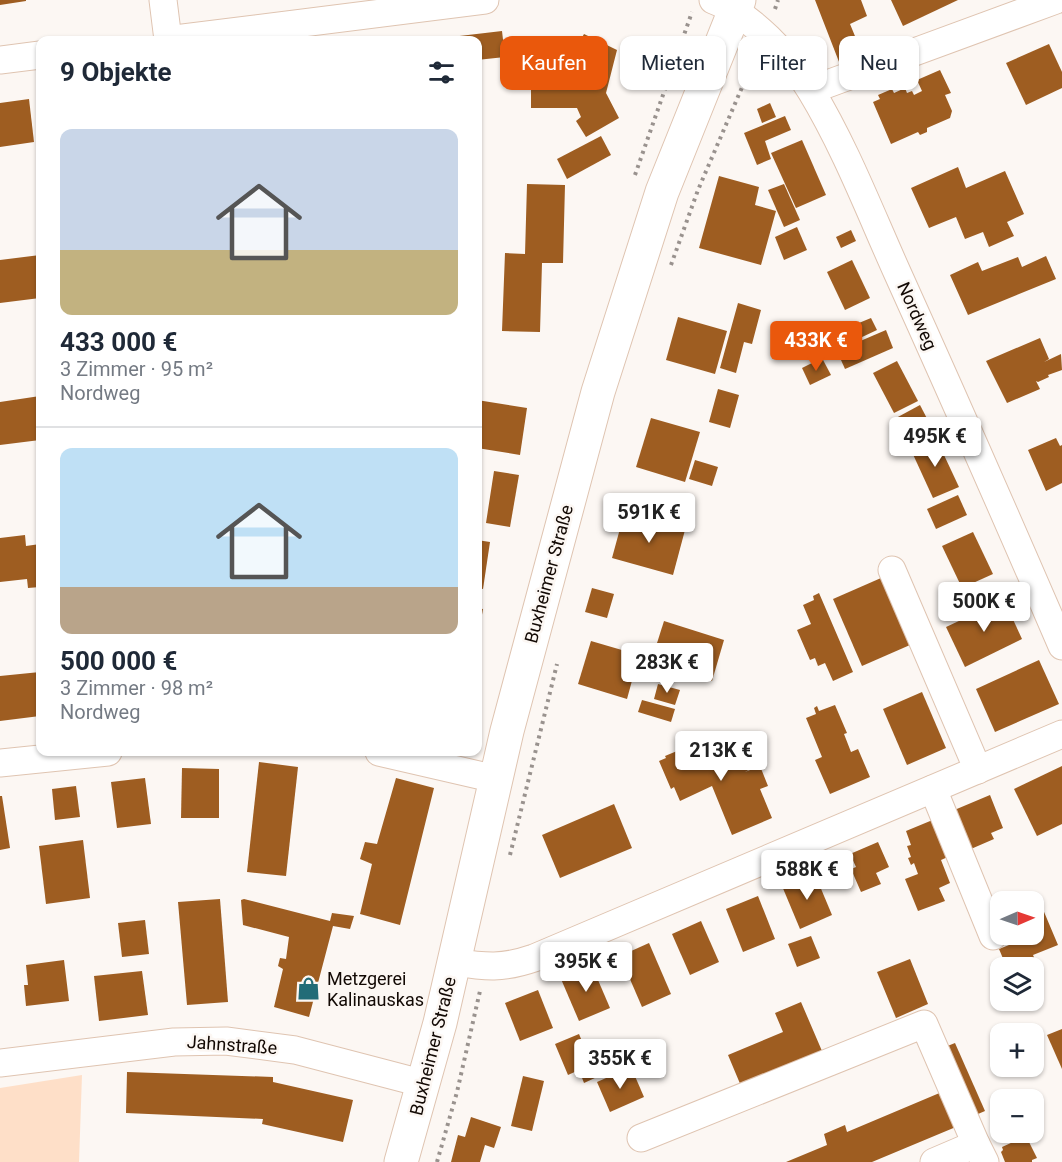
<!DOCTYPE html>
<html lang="de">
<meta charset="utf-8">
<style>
body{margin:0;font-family:Roboto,sans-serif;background:#f2f2f3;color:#1f2937;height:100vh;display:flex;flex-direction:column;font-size:22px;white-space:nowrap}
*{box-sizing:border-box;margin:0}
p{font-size:20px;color:#747a83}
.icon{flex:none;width:33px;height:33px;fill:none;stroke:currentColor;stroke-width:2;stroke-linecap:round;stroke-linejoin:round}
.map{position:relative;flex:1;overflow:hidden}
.drawer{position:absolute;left:36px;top:36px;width:446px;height:720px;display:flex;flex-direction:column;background:#fff;border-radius:12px;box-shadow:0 2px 4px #0004}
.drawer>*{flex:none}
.hud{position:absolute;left:500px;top:36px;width:472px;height:54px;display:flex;gap:12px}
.needle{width:39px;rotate:88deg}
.controls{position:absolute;left:990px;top:891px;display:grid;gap:12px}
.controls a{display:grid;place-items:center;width:54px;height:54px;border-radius:12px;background:#fff;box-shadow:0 2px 4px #0004;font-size:30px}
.price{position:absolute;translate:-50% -51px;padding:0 14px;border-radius:6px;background:#fff;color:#222;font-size:20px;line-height:39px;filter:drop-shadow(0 2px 3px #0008)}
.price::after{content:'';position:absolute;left:50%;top:36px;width:18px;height:14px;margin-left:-9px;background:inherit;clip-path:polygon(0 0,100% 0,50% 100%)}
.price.on{background:#ea580c;color:#fff}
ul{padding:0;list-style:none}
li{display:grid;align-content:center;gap:12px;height:318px;padding:0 24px}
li+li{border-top:2px solid #e0e1e3}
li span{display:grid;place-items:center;height:186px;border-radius:12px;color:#555}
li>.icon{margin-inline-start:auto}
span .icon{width:108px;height:108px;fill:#fffc;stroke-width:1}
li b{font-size:26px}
h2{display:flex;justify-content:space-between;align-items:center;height:72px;padding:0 24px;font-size:26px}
.pill{padding:0 21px;border-radius:12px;background:#fff;box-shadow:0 2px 4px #0004;font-size:21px;line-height:54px}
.pill.on{background:#ea580c;color:#fff}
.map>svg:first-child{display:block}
.green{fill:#fedfc8}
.building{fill:#9e5d21}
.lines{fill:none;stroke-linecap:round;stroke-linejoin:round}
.minor-casing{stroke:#dfc4b1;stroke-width:29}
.major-casing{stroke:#dfc4b1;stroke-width:35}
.path{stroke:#99928e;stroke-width:4;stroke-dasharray:3 4.5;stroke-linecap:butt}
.minor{stroke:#fff;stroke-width:27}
.major{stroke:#fff;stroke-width:33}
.labels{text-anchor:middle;stroke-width:5;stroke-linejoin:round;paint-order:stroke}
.street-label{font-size:18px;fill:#120904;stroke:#fcf7f3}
.poi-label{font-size:18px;fill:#120904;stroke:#fcf7f3;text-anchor:start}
</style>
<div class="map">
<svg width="1062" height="1162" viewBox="0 0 1062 1162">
<rect width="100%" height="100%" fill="#fcf7f3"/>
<polygon class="green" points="82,1075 79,1162 0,1162 0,1088"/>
<g class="building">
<polygon points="0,0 26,0 26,1 0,5"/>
<polygon points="815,0 861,0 867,16 850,24 864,58 841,67"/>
<polygon points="891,0 958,0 903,26"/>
<polygon points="502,31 505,57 477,60 477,40 451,40 451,37"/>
<polygon points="584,34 617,50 606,93 619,118 586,137 576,121 581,117 577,108 531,108 531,64 575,63 580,54 575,50"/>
<polygon points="1049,44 1062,72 1062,88 1026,105 1006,63"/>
<polygon points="940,70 951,93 945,95 952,111 950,118 927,128 927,132 920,135 918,132 891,144 873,102 880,99 878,95 892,89 894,93 905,88 907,93 912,91 914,95 922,91 917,80"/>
<polygon points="29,99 34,142 0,147 0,103"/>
<polygon points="770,103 776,117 762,123 757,109"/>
<polygon points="785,116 791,130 765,141 771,159 757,165 744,133"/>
<polygon points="601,136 611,155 567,179 557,159"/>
<polygon points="802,140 826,195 796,208 771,153"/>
<polygon points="958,167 966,188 1005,171 1024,214 1007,222 1014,236 989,247 983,232 965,239 956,217 929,228 911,188"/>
<polygon points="719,176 759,187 755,205 776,211 761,265 699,248"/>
<polygon points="527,184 565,185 563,263 542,263 540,332 502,331 505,253 525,254"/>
<polygon points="784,184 800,220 784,227 768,190"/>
<polygon points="797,227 807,250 784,260 775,237"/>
<polygon points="851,230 856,241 841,248 836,237"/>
<polygon points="40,255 40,298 0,303 0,260"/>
<polygon points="1046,256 1056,279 968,315 950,275 978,262 982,271 1018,257 1022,267"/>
<polygon points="852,260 870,298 845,310 827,272"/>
<polygon points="738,303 761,310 752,344 744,342 736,373 720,368"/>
<polygon points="678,317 727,331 715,374 666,360"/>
<polygon points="871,318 877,330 860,338 854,325"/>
<polygon points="886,330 893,348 845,369 837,351"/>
<polygon points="1040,338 1049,359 1044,362 1061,354 1062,370 1048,375 1049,377 1038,382 1036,381 1040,389 1007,403 986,361"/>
<polygon points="822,358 831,375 810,385 802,368"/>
<polygon points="897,361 918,401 894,413 873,373"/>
<polygon points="718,389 739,395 730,428 709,422"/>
<polygon points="40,396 40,440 0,445 0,402"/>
<polygon points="477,400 527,408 520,455 477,448"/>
<polygon points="920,405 934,432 909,445 896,418"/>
<polygon points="651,418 700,432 685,482 636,467"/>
<polygon points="936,438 959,487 933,498 911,450"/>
<polygon points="1056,438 1060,446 1062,445 1062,483 1046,491 1028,450"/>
<polygon points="695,460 718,467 712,486 689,479"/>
<polygon points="494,471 519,475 510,527 486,523"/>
<polygon points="958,495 967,515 936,529 927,509"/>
<polygon points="624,514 685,530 673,575 612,558"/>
<polygon points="973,532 993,574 962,588 942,546"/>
<polygon points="25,535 26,546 40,544 40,587 28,588 27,579 0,582 0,538"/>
<polygon points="477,540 490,542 483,589 477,588"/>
<polygon points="881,578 910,645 862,666 833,599"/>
<polygon points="592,588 614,594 607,618 585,612"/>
<polygon points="819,593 853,672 833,681 825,663 818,666 815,658 810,660 797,630 811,624 803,605 814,600 813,596"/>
<polygon points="1004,600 1022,639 965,667 946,627"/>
<polygon points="477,608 483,609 478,638 477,638"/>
<polygon points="664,621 724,640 712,681 651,662"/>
<polygon points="591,641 639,655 627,699 578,684"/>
<polygon points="1039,660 1059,704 995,732 976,689"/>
<polygon points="40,672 40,716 0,721 0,676"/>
<polygon points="658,684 680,690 675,705 654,699"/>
<polygon points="922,692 946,748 907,765 883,709"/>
<polygon points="642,700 675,709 671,722 638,712"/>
<polygon points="835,705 847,733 844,734 851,752 858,749 870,777 830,794 815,760 822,757 806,718 816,714 814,708 817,706 819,711"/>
<polygon points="701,741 707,758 720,752 719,749 737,741 742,752 745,751 752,768 745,772 760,766 768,786 760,789 772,818 732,835 712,786 680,801 674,787 671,789 659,761 666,758 665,756"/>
<polygon points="259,762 298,767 286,876 247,872"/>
<polygon points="1062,766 1062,824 1037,836 1014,789"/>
<polygon points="182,768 219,769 219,818 181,818"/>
<polygon points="145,778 151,824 117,828 111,782"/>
<polygon points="396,778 434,788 400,925 360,914 372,864 360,859 365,842 377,844"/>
<polygon points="76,786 80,817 55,820 52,789"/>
<polygon points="990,795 1003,828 991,833 994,839 964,852 952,811"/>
<polygon points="0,796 2,796 10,848 0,850"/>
<polygon points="614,804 632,848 560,878 542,835"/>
<polygon points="935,819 950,856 941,860 950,883 939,888 945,901 918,911 905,879 918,874 914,863 911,865 908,858 911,857 907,846 911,845 906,831"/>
<polygon points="83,840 90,898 46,904 39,846"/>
<polygon points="878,842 889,867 876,873 881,884 861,892 851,869 856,867 850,854"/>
<polygon points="814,872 832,915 800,929 782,886"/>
<polygon points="1033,895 1036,901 1039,900 1058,945 1033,955 1036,962 1023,968 1007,968 999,949 1014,943 1016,941 1013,934 1034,934 1034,902 1018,902"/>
<polygon points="758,896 775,939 743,952 726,909"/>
<polygon points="220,899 228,1002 187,1005 178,902"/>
<polygon points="244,899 330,921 332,913 354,916 350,929 333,926 309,1017 274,1007 283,969 278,966 280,958 286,959 289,937 243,925 241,900"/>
<polygon points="145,920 149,954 122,957 118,923"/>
<polygon points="701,921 719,962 690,975 672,934"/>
<polygon points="811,936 820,958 797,967 788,944"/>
<polygon points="649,943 671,994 642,1007 620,956"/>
<polygon points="910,959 928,1004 896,1018 877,972"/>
<polygon points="64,960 69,1001 26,1006 24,985 28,985 26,965"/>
<polygon points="592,966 610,1008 579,1021 561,979"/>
<polygon points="142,971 148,1015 99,1021 94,976"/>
<polygon points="538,990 553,1028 520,1041 505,1003"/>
<polygon points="801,1002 822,1051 741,1086 728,1055 783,1032 775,1013"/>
<polygon points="1062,1029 1062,1069 1047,1035"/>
<polygon points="579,1034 597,1077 584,1083 579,1070 568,1075 555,1044"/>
<polygon points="955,1043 985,1111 971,1117 940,1049"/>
<polygon points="631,1067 644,1097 610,1112 597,1082"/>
<polygon points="127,1072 273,1077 273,1082 353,1100 343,1142 262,1124 263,1119 126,1113"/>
<polygon points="523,1076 544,1081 532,1131 511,1126"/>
<polygon points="949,1089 963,1124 872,1162 786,1162 827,1145 824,1134 845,1125 847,1132"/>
<polygon points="471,1117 501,1127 494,1148 485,1145 480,1162 451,1162 458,1135 465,1137"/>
<polygon points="1026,1136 1037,1158 1032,1160 1032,1162 1005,1162 1001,1152 1003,1150 1002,1147"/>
</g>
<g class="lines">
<defs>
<g id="minor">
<polyline points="163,0 168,40"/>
<path d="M713,0C750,14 791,57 811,91C845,147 870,212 897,272C953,396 1008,521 1062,646"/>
<polyline points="167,40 485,0"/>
<polyline points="0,60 40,55"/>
<polyline points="811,90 1056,0"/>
<polyline points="892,570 978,770"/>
<polyline points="379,752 496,779"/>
<polyline points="0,763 108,752"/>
<polyline points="933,789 993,936"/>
<path d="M454,962C486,967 502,969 534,958L1062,734"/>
<polyline points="0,1063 174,1042 226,1041 295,1050 425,1084"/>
<polyline points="641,1138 924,1024 976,1144"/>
<polyline points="934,1162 976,1144 985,1162"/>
</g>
<polyline id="major" points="401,1162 440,1023 507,731 598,392 662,192 739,0"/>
</defs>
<use href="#minor" class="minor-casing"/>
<use href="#major" class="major-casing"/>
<g class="path">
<polyline points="775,9 778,0"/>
<polyline points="635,175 692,12"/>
<polyline points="671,265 698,190 755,57"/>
<polyline points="510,855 557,664"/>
<polyline points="437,1162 457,1092 480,991"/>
</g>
<use href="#minor" class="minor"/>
<use href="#major" class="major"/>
</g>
<defs>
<symbol id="shop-bare" viewBox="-9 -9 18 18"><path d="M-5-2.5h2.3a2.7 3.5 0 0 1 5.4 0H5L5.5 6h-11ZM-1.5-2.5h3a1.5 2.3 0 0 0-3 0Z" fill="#236c77" stroke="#fcf7f3" stroke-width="2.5" paint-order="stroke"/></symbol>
</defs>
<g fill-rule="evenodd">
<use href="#shop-bare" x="292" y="972" width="33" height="33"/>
</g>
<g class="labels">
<g class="street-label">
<text transform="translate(917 316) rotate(66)" y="6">Nordweg</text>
<text transform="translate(549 574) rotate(-75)" y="6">Buxheimer Straße</text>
<text transform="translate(232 1045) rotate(4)" y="6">Jahnstraße</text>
<text transform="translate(433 1046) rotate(-76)" y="6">Buxheimer Straße</text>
</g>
<g class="poi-label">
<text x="327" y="985">Metzgerei<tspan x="327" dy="21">Kalinauskas</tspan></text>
</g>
</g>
</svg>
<div class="controls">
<a><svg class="needle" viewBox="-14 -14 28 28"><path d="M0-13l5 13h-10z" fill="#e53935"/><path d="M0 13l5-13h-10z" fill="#747a83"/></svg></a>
<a><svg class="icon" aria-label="layers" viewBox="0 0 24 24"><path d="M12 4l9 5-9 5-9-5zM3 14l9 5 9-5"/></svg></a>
<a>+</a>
<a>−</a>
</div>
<b class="price on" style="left:816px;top:372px">433K €</b>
<b class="price" style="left:935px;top:468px">495K €</b>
<b class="price" style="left:649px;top:544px">591K €</b>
<b class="price" style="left:984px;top:633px">500K €</b>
<b class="price" style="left:667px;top:694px">283K €</b>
<b class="price" style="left:721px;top:782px">213K €</b>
<b class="price" style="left:807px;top:901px">588K €</b>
<b class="price" style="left:586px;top:993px">395K €</b>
<b class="price" style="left:620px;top:1090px">355K €</b>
<div class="hud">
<a class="pill on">Kaufen</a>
<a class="pill">Mieten</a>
<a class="pill">Filter</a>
<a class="pill">Neu</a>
</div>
<section class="drawer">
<h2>9 Objekte<svg class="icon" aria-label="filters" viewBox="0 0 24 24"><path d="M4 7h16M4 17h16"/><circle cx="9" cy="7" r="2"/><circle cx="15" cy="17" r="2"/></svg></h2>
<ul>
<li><span style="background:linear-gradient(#c9d6e8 65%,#c2b280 0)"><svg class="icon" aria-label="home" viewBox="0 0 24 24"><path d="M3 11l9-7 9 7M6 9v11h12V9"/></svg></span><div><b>433 000 €</b><p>3 Zimmer · 95 m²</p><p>Nordweg</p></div></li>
<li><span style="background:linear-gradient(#bfe0f5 75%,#b9a48a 0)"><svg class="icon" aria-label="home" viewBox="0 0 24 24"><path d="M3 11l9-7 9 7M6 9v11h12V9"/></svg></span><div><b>500 000 €</b><p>3 Zimmer · 98 m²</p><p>Nordweg</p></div></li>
</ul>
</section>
</div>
